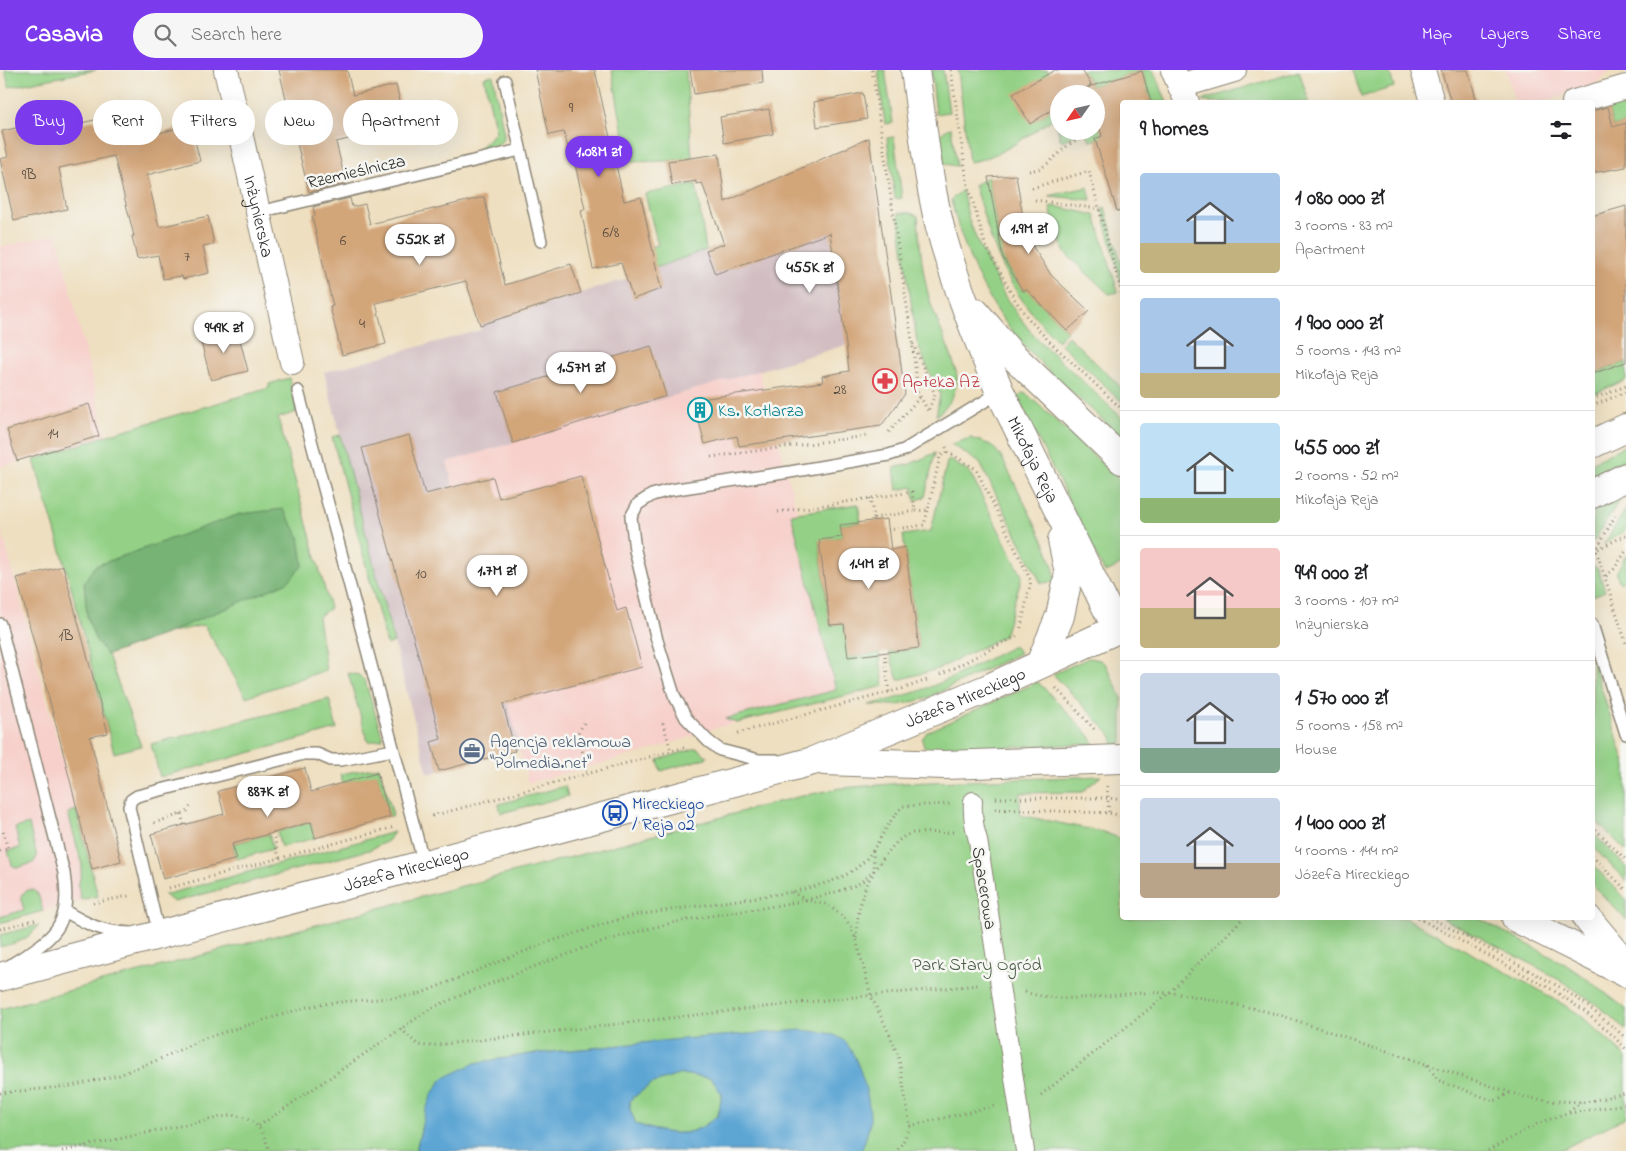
<!DOCTYPE html>
<meta charset="utf-8">
<style>
body{margin:0;font-family:"Indie Flower",sans-serif;background:#f6f6f6;color:#202124;height:100vh;display:flex;flex-direction:column;font-size:19px;white-space:nowrap}
*{box-sizing:border-box;margin:0}
p{font-size:16px;color:#757577}
.icon{flex:none;width:28px;height:28px;fill:none;stroke:currentColor;stroke-width:2;stroke-linecap:round;stroke-linejoin:round}
.map{position:relative;flex:1;overflow:hidden}
.panel{position:absolute;left:1120px;top:30px;width:475px;height:820px;display:flex;flex-direction:column;background:#fff;border-radius:5px;box-shadow:0 5px 20px #0002}
.panel>*{flex:none}
.guide{position:absolute;left:15px;top:30px;width:475px;height:45px;display:flex;gap:10px}
.needle{width:32px;rotate:236deg}
.buttons{position:absolute;left:1050px;top:15px;display:grid;gap:10px}
.buttons a{display:grid;place-items:center;width:55px;height:55px;border-radius:50%;background:#fff;box-shadow:0 5px 20px #0002;font-size:25px}
.price{position:absolute;translate:-50% -42px;padding:0 11px;border-radius:18px;background:#fff;color:#222;font-size:16px;line-height:32px;filter:drop-shadow(0 1px 2px #0008)}
.price::after{content:'';position:absolute;left:50%;top:30px;width:15px;height:11px;margin-left:-8px;background:inherit;clip-path:polygon(0 0,100% 0,50% 100%)}
.price.selected{background:#7c3aed;color:#fff}
ul{padding:0;list-style:none}
li{display:flex;align-items:center;gap:15px;height:125px;padding:0 20px}
li+li{border-top:1px solid #e0e0e0}
li span{display:grid;place-items:center;flex:none;width:140px;height:100px;border-radius:5px;color:#555}
li>.icon{margin-inline-start:auto}
span .icon{width:60px;height:60px;fill:#fffc;stroke-width:1}
li b{font-size:21px}
h2{display:flex;justify-content:space-between;align-items:center;height:60px;padding:0 20px;font-size:21px}
.chip{padding:0 18px;border-radius:22px;background:#fff;box-shadow:0 5px 20px #0002;font-size:18px;line-height:45px}
.chip.selected{background:#7c3aed;color:#fff}
header{display:flex;align-items:center;gap:30px;box-sizing:border-box;height:70px;padding:0 25px;background:#7c3aed;color:#fff}
header strong{font-size:24px}
nav{display:flex;gap:28px;margin-inline-start:auto;font-size:18px}
.search{width:350px;height:45px;background:#f6f6f6;display:flex;align-items:center;gap:12px;box-sizing:border-box;padding:0 18px;border-radius:28px;color:#757577;font-size:19px}
.map>svg:first-child{display:block}
.built{fill:#f7d0cb}
.industrial{fill:#d2bec2}
.green{fill:#94d187;stroke:#607e59}
.forest{fill:#77b374;stroke:#516f50}
.water{fill:#5da6d4;stroke:#446880;fill-rule:evenodd}
.building{fill:#d3a67a}
.lines{fill:none;stroke-linecap:round;stroke-linejoin:round}
.service-casing{stroke:#8c8576;stroke-width:14}
.pedestrian-casing{stroke:#8c8576;stroke-width:20}
.minor-casing{stroke:#8c8576;stroke-width:26}
.tertiary-casing{stroke:#8c8576;stroke-width:30}
.secondary-casing{stroke:#8c8576;stroke-width:30}
.path{stroke:#8c8576;stroke-width:3;stroke-dasharray:1 4;stroke-linecap:butt}
.service{stroke:#fff;stroke-width:11}
.pedestrian{stroke:#fff;stroke-width:18}
.minor{stroke:#fff;stroke-width:24}
.tertiary{stroke:#fff;stroke-width:28}
.secondary{stroke:#fff;stroke-width:28}
.labels{text-anchor:middle;stroke-width:5;stroke-linejoin:round;paint-order:stroke}
.number-label{font-size:15px;fill:#554a3f}
.street-label{font-size:18px;fill:#2b2b2b;stroke:#f6f6f2}
.health-label{font-size:18px;fill:#be3a42;stroke:#f6f6f2;text-anchor:start}
.culture-label{font-size:18px;fill:#0d838f;stroke:#f6f6f2;text-anchor:start}
.service-label{font-size:18px;fill:#4e5e75;stroke:#f6f6f2;text-anchor:start}
.transit-label{font-size:18px;fill:#164399;stroke:#f6f6f2;text-anchor:start}
.park-label{font-size:18px;fill:#4a5d47;stroke:#f6f6f2}
</style>
<header>
<strong>Casavia</strong>
<div class="search"><svg class="icon" aria-label="search" viewBox="0 0 24 24"><circle cx="10" cy="10" r="6"/><path d="M15 15l6 6"/></svg>Search here</div>
<nav><a>Map</a><a>Layers</a><a>Share</a></nav>
</header>
<div class="map">
<svg width="1626" height="1081" viewBox="0 0 1626 1081">
<rect width="100%" height="100%" fill="#f6f6f2"/>
<filter id="ink" filterUnits="userSpaceOnUse"><feTurbulence type="fractalNoise" baseFrequency=".02" numOctaves="2"/><feDisplacementMap in="SourceGraphic" scale="10" xChannelSelector="R" yChannelSelector="G"/><feConvolveMatrix kernelMatrix="1 2 1 2 8 2 1 2 1" color-interpolation-filters="sRGB"/></filter>
<filter id="wash" filterUnits="userSpaceOnUse"><feTurbulence type="fractalNoise" baseFrequency=".0096" numOctaves="4" result="noise"/><feDisplacementMap in="SourceGraphic" scale="20" xChannelSelector="R" yChannelSelector="G"/><feGaussianBlur stdDeviation="1.12" result="paint"/><feColorMatrix in="noise" values="0 0 0 0 0 0 0 0 0 0 0 0 0 0 0 0 0 1.4 0 .05"/><feComposite in="paint" operator="in"/></filter>
<g filter="url(#wash)">
<rect width="100%" height="100%" fill="#eedfc0"/>
<g class="built">
<polygon points="1506,0 1610,0 1602,9 1590,17 1542,32 1515,32"/>
<polygon points="57,164 106,366 0,397 0,177"/>
<polygon points="759,300 790,414 842,626 715,658 655,679 528,713 446,392"/>
<polygon points="0,454 76,740 68,742 82,801 78,816 81,830 43,841 24,840 0,847"/>
</g>
<polygon class="industrial" points="826,137 846,275 447,392 520,680 428,704 324,302 481,260 480,255 626,209"/>
<g class="green">
<polygon points="5,0 96,0 9,17"/>
<polygon points="612,0 686,0 692,88 668,91 631,92 621,52"/>
<polygon points="878,0 885,0 893,53 885,54"/>
<polygon points="931,0 943,0 949,42 936,44"/>
<path d="M958,0H1047L1053,10L1030,53L1059,35V61H1096V45L1103,67L1091,71L1086,64L1081,63L1061,71L1054,48C1028,65 1000,88 969,92Z"/>
<polygon points="1082,0 1153,0 1167,32 1151,32 1142,1 1088,17 1090,24 1077,24 1091,14"/>
<polygon points="1353,0 1389,0 1394,17 1361,27"/>
<polygon points="1299,1 1309,32 1204,32 1203,30"/>
<polygon points="493,5 504,65 503,70 496,76 477,80 496,62 484,7"/>
<polygon points="1626,29 1626,53 1613,57 1607,34"/>
<polygon points="951,58 957,96 944,94 940,65 947,59"/>
<polygon points="894,67 902,128 895,129 887,68"/>
<path d="M988,107L1000,173L1005,181L1000,184L1023,221L1027,219L1067,261L1058,271C1038,252 1020,230 1007,205C992,177 984,145 974,115Z"/>
<polygon points="696,114 706,180 632,206 623,184 658,175 645,124"/>
<polygon points="1088,117 1091,130 1049,126"/>
<path d="M962,120L969,150L978,173L1004,225L1017,244L1034,266L1122,348V367C1085,333 1043,300 1012,261C981,222 963,177 951,130Z"/>
<polygon points="1054,136 1095,145 1118,222 1109,224 1065,183 1055,158 1050,137"/>
<polygon points="1105,137 1122,196 1122,215 1102,139"/>
<path d="M898,143H910L918,146C920,176 922,205 931,234C936,251 959,298 957,311C955,326 947,337 936,346L940,324L929,302L917,272Z"/>
<polygon points="1068,266 1122,318 1122,332 1061,274"/>
<polygon points="1626,292 1626,310 1593,324 1593,304"/>
<polygon points="289,308 297,342 278,348 330,538 318,547 326,600 246,627 204,555 168,563 108,585 141,676 114,683 65,494 34,390 114,363 269,318 269,314"/>
<polygon points="1023,323 1028,325 1122,412 1122,494 1105,503 1019,331 1018,328"/>
<polygon points="340,365 394,572 387,575 332,367"/>
<polygon points="971,368 991,375 1001,386 1046,476 1054,500 1055,512 1041,513 980,393 951,374"/>
<polygon points="1626,375 1626,389 1593,405 1593,392"/>
<polygon points="935,383 925,427 915,431 913,417 897,420 894,398 910,394"/>
<polygon points="950,390 970,403 1022,506 1004,566 938,599 898,610 889,582 919,578 903,465 931,461 947,392"/>
<polygon points="1620,429 1593,472 1593,442"/>
<polygon points="858,434 861,452 841,455 842,467 819,471 830,555 844,554 849,587 879,583 884,616 737,653 725,649 836,620 791,444"/>
<polygon points="1626,439 1626,460 1604,474"/>
<polygon points="1626,485 1626,509 1620,513 1616,503"/>
<polygon points="1593,496 1598,499 1605,521 1593,526"/>
<path d="M1014,576L1020,583L925,629L898,635H869C897,628 924,621 951,608C972,598 993,586 1014,576Z"/>
<polygon points="1089,588 1100,590 1106,595 1122,628 1122,673 1114,674 1111,665 1053,604"/>
<polygon points="1592,589 1626,696 1626,781 1593,748"/>
<polygon points="348,603 359,605 365,611 383,669 368,672"/>
<polygon points="1038,612 1089,665 1094,674 929,680 924,677 922,669 927,662"/>
<polygon points="329,629 337,659 160,707 151,674"/>
<polygon points="697,678 707,686 706,688 661,701 658,690"/>
<polygon points="379,697 393,745 390,747 377,704 343,713 340,704"/>
<polygon points="1101,706 1082,722 1020,723 1020,745 1103,762 1122,769 1122,848 1406,848 1539,920 1579,944 1623,984 1626,987 1626,1047 1559,1081 861,1081 870,1048 740,965 682,969 531,984 475,993 425,1042 416,1081 0,1081 0,939 793,728 840,718 904,713"/>
<polygon points="565,716 568,726 501,743 499,734"/>
<polygon points="76,740 98,826 81,830 78,816 81,805 82,795 68,743"/>
<polygon points="311,752 315,768 281,777 277,762"/>
<polygon points="29,754 37,787 33,793 17,798 12,795 8,781 20,778 15,758"/>
<polygon points="394,762 388,771 369,780 174,832 164,825"/>
<polygon points="1593,763 1626,797 1626,811 1593,777"/>
<polygon points="269,764 273,779 237,789 233,774"/>
<polygon points="1592,794 1626,829 1626,850 1593,815"/>
<polygon points="28,820 33,820 38,824 43,841 0,853 0,847 24,840 21,829 22,824"/>
<path d="M1442,848H1478L1565,894L1591,912L1626,939V960C1576,911 1504,881 1442,848Z"/>
<path d="M39,855C27,871 19,872 0,877V865Z"/>
<path d="M681,1004L711,1008L722,1024L718,1045C713,1049 707,1054 702,1057C681,1069 657,1061 636,1054L630,1040V1030L651,1014Z"/>
</g>
<polygon class="forest" points="283,439 299,466 303,495 288,512 168,563 107,585 95,569 87,546 84,512 95,496 240,444"/>
<path class="water" d="M802,960C815,962 832,961 843,970C858,983 870,1028 870,1047C870,1057 865,1072 861,1081H416L425,1042L432,1024L442,1009L475,993L531,984L682,969ZM681,1004L711,1008L722,1024L718,1045C713,1049 707,1054 702,1057C681,1069 657,1061 636,1054L630,1040V1030L651,1014Z"/>
<g id="blocks">
<g class="building">
<polygon points="279,0 347,0 353,25 396,15 406,55 336,72 346,114 309,122"/>
<polygon points="535,0 595,0 624,131 641,127 661,219 633,229 621,193 593,199 581,140 585,139 573,85 570,86 564,62 549,65"/>
<polygon points="690,0 762,0 763,13 694,24"/>
<polygon points="1055,0 1082,0 1091,15 1077,24 1059,24 1059,35 1030,54 1013,24"/>
<polygon points="1441,0 1468,0 1477,32 1451,32"/>
<polygon points="1142,1 1151,32 1122,32 1122,140 1117,141 1095,69 1102,66 1096,45 1096,24 1090,24 1088,17"/>
<polygon points="863,23 867,49 817,57 814,32"/>
<polygon points="1608,37 1613,57 1626,53 1626,97 1592,103 1592,41"/>
<polygon points="769,39 773,64 724,73 720,47"/>
<polygon points="113,46 119,73 191,55 200,91 147,105 159,157 208,146 214,174 203,176 209,203 183,209 182,206 163,209 158,185 137,189 132,166 134,166 114,86 59,98 67,139 14,151 0,89 8,87 2,61 34,54 36,63"/>
<polygon points="869,68 905,324 881,356 739,376 737,366 705,374 693,330 823,312 822,306 849,301 846,275 830,163 715,204 706,180 724,174 702,113 696,114 696,111 672,115 668,91 719,84 725,132"/>
<polygon points="1016,105 1026,166 1051,205 1089,241 1067,261 1026,219 1023,221 1003,188 988,107"/>
<polygon points="484,127 505,215 571,194 581,223 480,255 466,211 376,233 386,274 342,285 330,237 333,236 312,146 315,145 313,137 350,128 352,137 365,134 370,154"/>
<polygon points="1626,136 1626,292 1592,304 1592,146"/>
<polygon points="237,258 248,301 211,310 200,268"/>
<polygon points="651,276 666,326 513,373 497,322"/>
<polygon points="89,334 99,366 17,391 7,360"/>
<polygon points="409,365 425,424 493,407 499,428 581,406 617,541 626,538 642,597 503,634 515,681 439,701 431,672 441,669 362,378"/>
<polygon points="887,449 891,480 905,477 919,578 848,587 844,554 830,555 819,470 842,467 840,455"/>
<polygon points="63,496 108,663 90,667 121,791 92,799 61,674 17,508"/>
<polygon points="305,698 311,722 377,703 390,747 315,768 311,752 277,762 232,774 237,789 163,809 151,764 224,744 218,721"/>
</g>
</g>
</g>
<g filter="url(#ink)">
<use href="#blocks" fill-opacity="0" stroke="#8c8576" stroke-width="1"/>
<g class="lines">
<defs>
<g id="service">
<polyline points="505,11 541,171"/>
<polyline points="259,142 520,80"/>
<polyline points="298,321 424,794"/>
<path d="M0,554L64,803C72,856 54,868 12,894"/>
<polyline points="1592,554 1626,664"/>
<polyline points="776,690 759,690 720,680 708,671 686,648 674,625 657,570 635,480 631,447 638,434 652,425 670,420 790,402 889,385 904,380 1000,322"/>
<path d="M65,841C88,855 103,862 131,863"/>
<polyline points="159,865 129,737 131,730 137,726 304,684 317,684 331,690 341,690 393,680"/>
</g>
<path id="pedestrian" d="M973,731C972,745 974,757 978,770L1025,1081"/>
<g id="minor">
<path id="s1" d="M226,0L292,292"/>
<polyline points="1173,0 1187,32"/>
<polyline points="1423,0 1432,32"/>
<polyline points="1180,16 1234,0"/>
<polyline points="1574,32 1626,17"/>
</g>
<g id="tertiary">
<path id="s2" d="M915,0C923,57 928,117 944,172C959,223 979,273 1000,322L1117,559"/>
<polyline points="975,242 1010,283 1122,390"/>
<polyline points="1040,594 1060,546 1069,503 1062,470"/>
</g>
<g id="secondary">
<polyline points="1592,374 1626,358"/>
<polyline points="1592,424 1626,407"/>
<polyline points="824,691 945,695 1122,689"/>
<polyline points="1516,848 1626,903"/>
<polyline points="1587,848 1626,895"/>
<path id="s3" d="M0,907L813,691L989,618L1122,557"/>
</g>
</defs>
<use href="#service" class="service-casing"/>
<use href="#pedestrian" class="pedestrian-casing"/>
<use href="#minor" class="minor-casing"/>
<use href="#tertiary" class="tertiary-casing"/>
<use href="#secondary" class="secondary-casing"/>
<g class="path">
<polyline points="872,0 912,271 918,322 929,343"/>
<polyline points="951,0 967,111 985,174 1014,228 1027,247 1049,271 1122,339"/>
<path d="M1029,101C1034,100 1040,99 1044,96C1058,87 1066,72 1083,68L1086,72"/>
<polyline points="1032,118 1089,101 1122,225"/>
<polyline points="1035,130 1100,139"/>
<polyline points="913,274 935,324 929,339"/>
<polyline points="1592,329 1626,316"/>
<polyline points="1592,336 1626,322"/>
<polyline points="889,362 920,327"/>
<polyline points="946,377 948,382 976,399 1031,511 1020,561"/>
<polyline points="711,387 866,366"/>
<polyline points="870,428 874,448 915,441"/>
<polyline points="778,442 912,422 915,441 928,440 940,386 948,382"/>
<polyline points="888,460 924,455 928,440"/>
<polyline points="1626,465 1596,480 1626,573"/>
<polyline points="1592,485 1596,480 1615,446"/>
<polyline points="1606,506 1614,499 1626,481"/>
<polyline points="885,586 889,622"/>
<polyline points="940,605 1020,564"/>
<polyline points="1056,618 1096,661"/>
<polyline points="584,653 578,663 588,704"/>
<polyline points="663,653 671,681"/>
<polyline points="738,663 908,617 927,610"/>
<polyline points="1107,716 1109,743"/>
<polyline points="996,728 1108,728 1122,730"/>
<polyline points="995,739 1109,743 1122,746"/>
<polyline points="181,744 184,755"/>
<polyline points="432,746 686,677"/>
<polyline points="154,753 187,742 192,734"/>
<polyline points="1592,756 1626,790"/>
<polyline points="273,763 279,788"/>
<polyline points="0,781 8,779 3,761"/>
<polyline points="1592,786 1626,820"/>
<polyline points="169,818 395,757"/>
<polyline points="792,822 806,830 826,834 839,843 849,854 856,869 871,926 890,965 899,989 910,1056 903,1072 897,1081"/>
<polyline points="93,833 129,826"/>
<polyline points="1418,848 1553,920 1584,941 1609,962 1626,979"/>
<polyline points="1431,848 1558,916 1584,933 1626,968"/>
<polyline points="0,859 37,849"/>
<polyline points="856,868 858,846 862,828 867,813 874,803 873,780"/>
<path d="M1025,922C1074,937 1119,920 1168,923C1179,923 1191,926 1202,928C1228,933 1254,938 1280,945L1524,1027L1554,1031L1586,1032L1626,1023"/>
<polyline points="401,959 418,975 428,976 834,929 978,915"/>
<polyline points="1427,995 1438,1010 1494,1031 1510,1023"/>
<path d="M0,1023L71,1016L119,1005L160,989L205,968L307,937C344,929 382,931 419,924L543,874L607,853L636,845L792,822C819,815 849,810 868,787C881,770 888,751 903,736L950,734"/>
<polyline points="1041,1025 1169,923 1243,848"/>
<polyline points="1569,1042 1581,1032"/>
<path d="M259,1056L430,939C462,924 495,912 528,899C575,881 622,864 672,853C732,840 795,838 853,816C879,806 886,773 911,763L953,762"/>
<polyline points="910,1056 994,1036"/>
<path d="M62,1081L231,1045C255,1048 263,1058 269,1081"/>
<polyline points="1488,1081 1537,1054 1565,1044 1626,1034"/>
</g>
<use href="#service" class="service"/>
<use href="#pedestrian" class="pedestrian"/>
<use href="#minor" class="minor"/>
<use href="#tertiary" class="tertiary"/>
<use href="#secondary" class="secondary"/>
</g>
</g>
<defs>
<symbol id="pharmacy-ring" viewBox="-11 -11 22 22"><circle r="9.5" fill="#f6f6f2" stroke="#e0444e" stroke-width="1.5"/><path d="M-2-6h4v4h4v4h-4v4h-4v-4h-4v-4h4Z" fill="#e0444e"/></symbol>
<symbol id="building-ring" viewBox="-11 -11 22 22"><circle r="9.5" fill="#f6f6f2" stroke="#0f9aa8" stroke-width="1.5"/><path d="M-4-6H4V6H1V3H-1V6H-4ZM-2.5-4.3h1.7v1.8h-1.7ZM.8-4.3h1.7v1.8H.8ZM-2.5-1h1.7V.8h-1.7ZM.8-1h1.7V.8H.8Z" fill="#0f9aa8"/></symbol>
<symbol id="office-ring" viewBox="-11 -11 22 22"><circle r="9.5" fill="#f6f6f2" stroke="#5c6f8a" stroke-width="1.5"/><path d="M-6-3h4V-5.5h4V-3h4V5H-6ZM-1-4.5V-3h2v-1.5ZM-6 0V1H6V0Z" fill="#5c6f8a"/></symbol>
<symbol id="bus-ring" viewBox="-11 -11 22 22"><circle r="9.5" fill="#f6f6f2" stroke="#1a4fb4" stroke-width="1.5"/><path d="M-5-6H5V4H4V6H2V4H-2V6H-4V4H-5ZM-3.5-4V0h7V-4ZM-3.5 1.2v1.5H-2V1.2ZM2 1.2v1.5H3.5V1.2Z" fill="#1a4fb4"/></symbol>
</defs>
<g fill-rule="evenodd">
<use href="#pharmacy-ring" x="871" y="297" width="28" height="28"/>
<use href="#building-ring" x="686" y="326" width="28" height="28"/>
<use href="#office-ring" x="458" y="667" width="28" height="28"/>
<use href="#bus-ring" x="601" y="729" width="28" height="28"/>
</g>
<g class="labels">
<g class="number-label">
<text x="571" y="42">9</text>
<text x="29" y="109">9B</text>
<text x="611" y="167">6/8</text>
<text x="343" y="175">6</text>
<text x="187" y="191">7</text>
<text x="362" y="258">4</text>
<text x="840" y="324">28</text>
<text x="53" y="368">14</text>
<text x="421" y="508">10</text>
<text x="66" y="570">1B</text>
</g>
<g class="street-label">
<text transform="translate(356 101) rotate(-13)" y="6">Rzemieślnicza</text>
<text dy="6" stroke="none"><textPath href="#s1" startOffset="150">Inżynierska</textPath></text>
<text dy="6" stroke="none"><textPath href="#s2" startOffset="410">Mikołaja Reja</textPath></text>
<text dy="6" stroke="none"><textPath href="#s3" startOffset="1006">Józefa Mireckiego</textPath></text>
<text dy="6" stroke="none"><textPath href="#s3" startOffset="420">Józefa Mireckiego</textPath></text>
<text transform="translate(985 818) rotate(81)" y="6">Spacerowa</text>
</g>
<g class="health-label">
<text x="902" y="317">Apteka AZ</text>
</g>
<g class="culture-label">
<text x="718" y="346">Ks. Kotlarza</text>
</g>
<g class="service-label">
<text x="490" y="677">Agencja reklamowa<tspan x="490" dy="21">"Polmedia.net"</tspan></text>
</g>
<g class="transit-label">
<text x="632" y="739">Mireckiego<tspan x="632" dy="21">/ Reja 02</tspan></text>
</g>
<g class="park-label">
<text x="977" y="900">Park Stary Ogród</text>
</g>
</g>
</svg>
<div class="buttons">
<a><svg class="needle" viewBox="-14 -14 28 28"><path d="M0-13l5 13h-10z" fill="#e53935"/><path d="M0 13l5-13h-10z" fill="#757577"/></svg></a>
</div>
<b class="price selected" style="left:599px;top:108px">1.08M zł</b>
<b class="price" style="left:1029px;top:185px">1.9M zł</b>
<b class="price" style="left:420px;top:196px">552K zł</b>
<b class="price" style="left:810px;top:224px">455K zł</b>
<b class="price" style="left:224px;top:284px">949K zł</b>
<b class="price" style="left:581px;top:324px">1.57M zł</b>
<b class="price" style="left:869px;top:520px">1.4M zł</b>
<b class="price" style="left:497px;top:527px">1.7M zł</b>
<b class="price" style="left:268px;top:748px">887K zł</b>
<div class="guide">
<a class="chip selected">Buy</a>
<a class="chip">Rent</a>
<a class="chip">Filters</a>
<a class="chip">New</a>
<a class="chip">Apartment</a>
</div>
<section class="panel">
<h2>9 homes<svg class="icon" aria-label="filters" viewBox="0 0 24 24"><path d="M4 7h16M4 17h16"/><circle cx="9" cy="7" r="2"/><circle cx="15" cy="17" r="2"/></svg></h2>
<ul>
<li><span style="background:linear-gradient(#a9c7e8 70%,#c2b280 0)"><svg class="icon" aria-label="home" viewBox="0 0 24 24"><path d="M3 11l9-7 9 7M6 9v11h12V9"/></svg></span><div><b>1 080 000 zł</b><p>3 rooms · 83 m²</p><p>Apartment</p></div></li>
<li><span style="background:linear-gradient(#a9c7e8 75%,#c2b280 0)"><svg class="icon" aria-label="home" viewBox="0 0 24 24"><path d="M3 11l9-7 9 7M6 9v11h12V9"/></svg></span><div><b>1 900 000 zł</b><p>5 rooms · 143 m²</p><p>Mikołaja Reja</p></div></li>
<li><span style="background:linear-gradient(#bfe0f5 75%,#8fb573 0)"><svg class="icon" aria-label="home" viewBox="0 0 24 24"><path d="M3 11l9-7 9 7M6 9v11h12V9"/></svg></span><div><b>455 000 zł</b><p>2 rooms · 52 m²</p><p>Mikołaja Reja</p></div></li>
<li><span style="background:linear-gradient(#f6c9c9 60%,#c2b280 0)"><svg class="icon" aria-label="home" viewBox="0 0 24 24"><path d="M3 11l9-7 9 7M6 9v11h12V9"/></svg></span><div><b>949 000 zł</b><p>3 rooms · 107 m²</p><p>Inżynierska</p></div></li>
<li><span style="background:linear-gradient(#c9d6e8 75%,#7fa58c 0)"><svg class="icon" aria-label="home" viewBox="0 0 24 24"><path d="M3 11l9-7 9 7M6 9v11h12V9"/></svg></span><div><b>1 570 000 zł</b><p>5 rooms · 158 m²</p><p>House</p></div></li>
<li><span style="background:linear-gradient(#c9d6e8 65%,#b9a48a 0)"><svg class="icon" aria-label="home" viewBox="0 0 24 24"><path d="M3 11l9-7 9 7M6 9v11h12V9"/></svg></span><div><b>1 400 000 zł</b><p>4 rooms · 144 m²</p><p>Józefa Mireckiego</p></div></li>
</ul>
</section>
</div>
